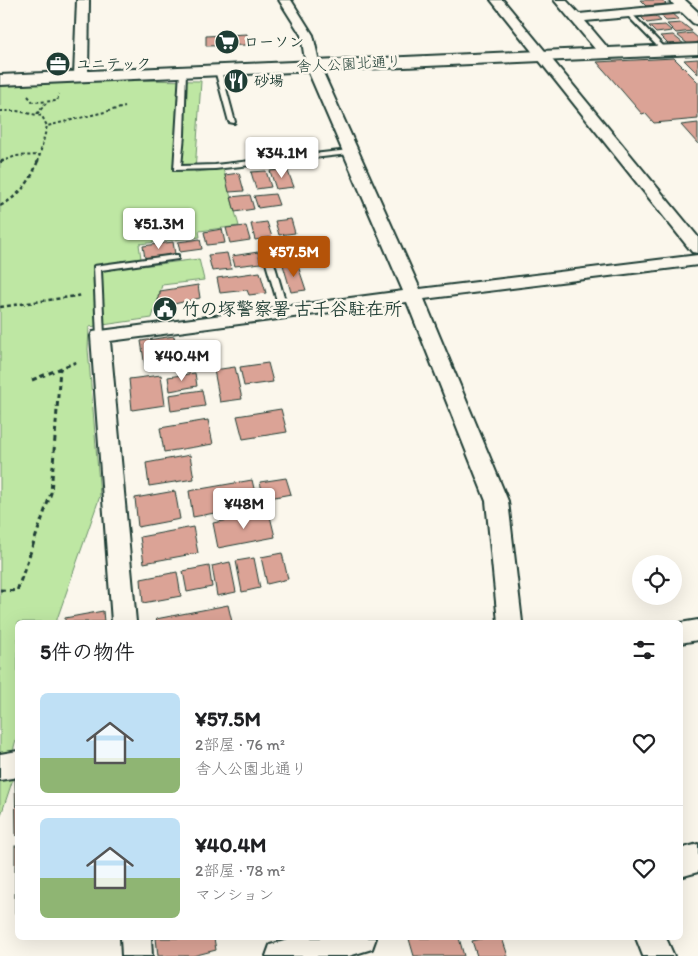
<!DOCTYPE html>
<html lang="ja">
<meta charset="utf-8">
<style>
body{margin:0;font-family:Itim,"Klee One",sans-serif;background:#f6f6f6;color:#202124;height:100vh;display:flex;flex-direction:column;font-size:19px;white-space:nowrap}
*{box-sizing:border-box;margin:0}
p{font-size:16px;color:#757577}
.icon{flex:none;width:28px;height:28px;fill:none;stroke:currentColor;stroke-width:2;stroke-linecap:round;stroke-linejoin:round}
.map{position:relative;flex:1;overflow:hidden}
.panel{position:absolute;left:15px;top:620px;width:668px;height:320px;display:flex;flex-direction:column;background:#fff;border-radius:8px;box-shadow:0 5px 20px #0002}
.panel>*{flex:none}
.tools{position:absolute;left:632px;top:555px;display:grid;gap:10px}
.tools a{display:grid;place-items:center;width:50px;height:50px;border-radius:50%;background:#fff;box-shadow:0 5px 20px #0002;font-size:25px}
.price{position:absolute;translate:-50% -42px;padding:0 11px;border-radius:5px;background:#fff;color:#222;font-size:16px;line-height:32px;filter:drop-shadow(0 1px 2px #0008)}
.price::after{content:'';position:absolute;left:50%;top:30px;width:15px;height:11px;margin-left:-8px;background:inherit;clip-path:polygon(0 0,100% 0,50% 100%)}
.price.on{background:#b45309;color:#fff}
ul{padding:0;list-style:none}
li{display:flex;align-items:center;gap:15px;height:125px;padding:0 25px}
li+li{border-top:1px solid #e0e0e0}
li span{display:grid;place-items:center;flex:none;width:140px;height:100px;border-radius:8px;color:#555}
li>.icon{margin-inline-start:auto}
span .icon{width:60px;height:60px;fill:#fffc;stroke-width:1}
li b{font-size:21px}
h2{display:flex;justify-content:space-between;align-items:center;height:60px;padding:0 25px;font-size:21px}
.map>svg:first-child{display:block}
.green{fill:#bee7a3;stroke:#6e926c}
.building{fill:#dba396;stroke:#1f3d34}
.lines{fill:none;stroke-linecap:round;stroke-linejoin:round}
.service-casing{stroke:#1f3d34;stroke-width:4}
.minor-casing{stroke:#1f3d34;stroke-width:4}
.tertiary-casing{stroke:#1f3d34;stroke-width:4}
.path-far2{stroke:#1f3d34;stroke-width:2;stroke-dasharray:3 2.5;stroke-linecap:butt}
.path-far1{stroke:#1f3d34;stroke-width:2.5;stroke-dasharray:4 3;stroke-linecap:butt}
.path{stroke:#1f3d34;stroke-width:3;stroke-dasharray:5 4;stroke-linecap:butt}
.service{fill:#fbf7ec;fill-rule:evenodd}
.minor{fill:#fbf7ec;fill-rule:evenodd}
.tertiary{fill:#fbf7ec;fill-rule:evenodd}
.labels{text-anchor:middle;stroke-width:5;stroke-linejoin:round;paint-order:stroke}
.far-poi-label{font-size:15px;font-weight:bold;fill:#1f3d34;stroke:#fbf7ec;text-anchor:start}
.far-street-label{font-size:15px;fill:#1f3d34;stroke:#fbf7ec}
.poi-label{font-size:18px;font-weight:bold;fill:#1f3d34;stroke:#fbf7ec;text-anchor:start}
</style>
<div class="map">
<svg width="698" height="956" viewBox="0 0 698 956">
<rect width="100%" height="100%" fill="#fbf7ec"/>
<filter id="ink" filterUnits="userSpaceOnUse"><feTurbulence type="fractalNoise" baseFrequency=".02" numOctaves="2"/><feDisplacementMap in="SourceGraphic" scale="10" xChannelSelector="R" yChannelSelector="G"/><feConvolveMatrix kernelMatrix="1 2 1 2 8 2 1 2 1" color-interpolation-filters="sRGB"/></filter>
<g filter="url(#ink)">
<polygon class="green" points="128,80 201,81 195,172 223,169 239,226 199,231 200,237 139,244 142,266 199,259 204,280 162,285 152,318 89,327 88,349 100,496 56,622 18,622 17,736 14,747 12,782 0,818 0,86"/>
<g class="building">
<polygon points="640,0 662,0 666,4 646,6"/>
<polygon points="670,12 679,20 666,21 658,13"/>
<polygon points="653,14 661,21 647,23 640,16"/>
<polygon points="682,23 692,31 676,33 667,24"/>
<polygon points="665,25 672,31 656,33 649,26"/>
<polygon points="692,33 698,38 698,43 688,44 677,35"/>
<polygon points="247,34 247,45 206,46 206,36"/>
<polygon points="673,35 684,44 670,46 660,36"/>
<polygon points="674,58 698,82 698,119 654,123 645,113 642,114 597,62"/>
<polygon points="698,59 698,74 684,60"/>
<polygon points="698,123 698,144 681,125"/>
<polygon points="287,169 294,187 276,189 270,171"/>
<polygon points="266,171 271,187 256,189 251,172"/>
<polygon points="239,173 244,191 229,192 225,175"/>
<polygon points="275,194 279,205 258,208 254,196"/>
<polygon points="250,195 254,209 235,212 231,197"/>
<polygon points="291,219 295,233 279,235 275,221"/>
<polygon points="267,222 272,237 255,240 251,224"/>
<polygon points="246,226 250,240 230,243 226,228"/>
<polygon points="222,229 225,243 207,245 204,232"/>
<polygon points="290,237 297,255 281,258 275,239"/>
<polygon points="200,239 202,249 180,252 178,242"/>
<polygon points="173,242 175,254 145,258 143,246"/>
<polygon points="258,252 261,263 235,266 232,256"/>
<polygon points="227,253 231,269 212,271 208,255"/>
<polygon points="297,263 306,290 291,292 283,265"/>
<polygon points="260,272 266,293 249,295 247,290 220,293 217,278"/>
<polygon points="198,285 200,298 170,305 171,311 160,313 158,295 160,295 160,291"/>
<polygon points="174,336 179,362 145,367 141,341"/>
<polygon points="268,363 273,382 244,386 240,367"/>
<polygon points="235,367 242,399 220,402 214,370"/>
<polygon points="195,373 197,386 170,391 168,377"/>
<polygon points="161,375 165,405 132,410 129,379"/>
<polygon points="202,390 205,406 171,411 169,395"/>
<polygon points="281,409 287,432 243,439 237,416"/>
<polygon points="208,420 213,444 164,452 160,428"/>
<polygon points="190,455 194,479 149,486 146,463"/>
<polygon points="286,478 291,494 264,499 260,482"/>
<polygon points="252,480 258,505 193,517 189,491"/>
<polygon points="175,491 180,519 138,527 135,498"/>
<polygon points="269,512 275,537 218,548 213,523"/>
<polygon points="193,527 198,553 144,563 140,537"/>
<polygon points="282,553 288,579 267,584 261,557"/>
<polygon points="254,558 260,588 242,592 236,561"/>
<polygon points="230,562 236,592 217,596 212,566"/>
<polygon points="209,566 212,587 187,592 183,571"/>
<polygon points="177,572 181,596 143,603 141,579"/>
<polygon points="228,605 232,622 157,622 156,619"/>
<polygon points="103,611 104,622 65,622 65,618"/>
<polygon points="18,778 18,835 16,836 15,779"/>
<rect x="15" y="846" width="3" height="67"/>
<polygon points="156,938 214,938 216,950 193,956 158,956"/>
<polygon points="417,938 459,938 464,956 414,956 409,939"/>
<polygon points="485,938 502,938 508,956 477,956 472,941"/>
</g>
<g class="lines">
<defs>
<g id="service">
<polygon points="627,13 631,13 667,50 667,52 663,52 627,15"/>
<polygon points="218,68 221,70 235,122 234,123 229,122 215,70"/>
<polygon points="183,69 186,71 184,135 181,166 215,165 349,150 352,152 349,154 215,169 174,170 180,71"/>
<polygon points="262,244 265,244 269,246 288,311 287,313 281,313 280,311 261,246"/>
<polygon points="175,255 178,255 178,259 101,270 104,336 103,338 97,338 94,266"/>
</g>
<g id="minor">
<polygon points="77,0 89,0 88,76 81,80 74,76"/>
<polygon points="279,0 291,0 313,35 320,66 420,289 698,255 698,265 424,299 508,501 522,622 498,622 486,501 407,302 110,341 136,622 112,622 91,336 93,332 403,291 306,66 301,35"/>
<polygon points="491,0 503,0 698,237 698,253 692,252"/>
<polygon points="554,0 566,0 579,14 684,4 690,8 684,12 585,21 612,53 606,57 601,56"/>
<polygon points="698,620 698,640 680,643 680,623"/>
<polygon points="18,751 18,777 0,780 0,754"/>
<polygon points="698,844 698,872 680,877 680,849"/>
<polygon points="121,938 151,938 152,956 122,956"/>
<polygon points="295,938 376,938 372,949 349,956 266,956 270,945"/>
<polygon points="636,938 666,938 674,956 643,956"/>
</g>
<g id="tertiary">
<polygon points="669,0 685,0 698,12 698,25 693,23"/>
<polygon points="698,44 698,54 0,85 0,75"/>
</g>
</defs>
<use href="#service" class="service-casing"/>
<use href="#minor" class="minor-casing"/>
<use href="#tertiary" class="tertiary-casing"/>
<g class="path-far2">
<polyline points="28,96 33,102 57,101 59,94"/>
<polyline points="0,111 17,111 42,116 47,126"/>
<polyline points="37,114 47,102"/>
<polyline points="1,162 16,156 39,155"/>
<polyline points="38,162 47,126 125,107"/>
</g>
<g class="path-far1">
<polyline points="0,162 5,160"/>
<path d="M0,206C20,195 31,182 38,160"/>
<polyline points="0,307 83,295"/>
<polyline points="66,366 79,361"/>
</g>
<g class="path">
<polyline points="32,380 69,365"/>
<polyline points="0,590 17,591 51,493 60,368"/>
</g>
<use href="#service" class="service"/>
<use href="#minor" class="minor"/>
<use href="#tertiary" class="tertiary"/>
</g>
</g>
<defs>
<symbol id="supermarket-disc" viewBox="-11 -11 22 22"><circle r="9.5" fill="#1f3d34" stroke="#fbf7ec"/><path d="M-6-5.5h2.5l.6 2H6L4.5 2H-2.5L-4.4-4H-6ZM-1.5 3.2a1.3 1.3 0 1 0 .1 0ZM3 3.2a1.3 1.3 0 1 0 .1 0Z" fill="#fff"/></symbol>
<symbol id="office-disc" viewBox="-11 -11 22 22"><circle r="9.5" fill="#1f3d34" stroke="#fbf7ec"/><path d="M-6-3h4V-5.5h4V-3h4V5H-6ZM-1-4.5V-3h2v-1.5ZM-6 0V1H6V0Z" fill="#fff"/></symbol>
<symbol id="restaurant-disc" viewBox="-11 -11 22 22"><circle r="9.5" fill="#1f3d34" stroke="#fbf7ec"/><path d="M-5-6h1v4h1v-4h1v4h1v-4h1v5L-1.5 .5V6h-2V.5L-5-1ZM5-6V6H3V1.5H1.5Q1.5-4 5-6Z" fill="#fff"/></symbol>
<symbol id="civic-disc" viewBox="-11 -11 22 22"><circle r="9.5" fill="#1f3d34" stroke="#fbf7ec"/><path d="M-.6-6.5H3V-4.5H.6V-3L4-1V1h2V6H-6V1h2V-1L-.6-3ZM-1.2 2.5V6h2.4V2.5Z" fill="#fff"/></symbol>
</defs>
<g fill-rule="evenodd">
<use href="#supermarket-disc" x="213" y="28" width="28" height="28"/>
<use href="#office-disc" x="44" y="50" width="28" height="28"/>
<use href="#restaurant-disc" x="222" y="67" width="28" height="28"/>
<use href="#civic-disc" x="151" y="295" width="28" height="28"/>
</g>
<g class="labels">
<g class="far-poi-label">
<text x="244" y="47">ローソン</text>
<text x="76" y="69">ユニテック</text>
<text x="254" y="86">砂場</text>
</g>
<g class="far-street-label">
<text transform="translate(349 64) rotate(-3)" y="5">舎人公園北通り</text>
</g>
<g class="poi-label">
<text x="182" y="315">竹の塚警察署 古千谷駐在所</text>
</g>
</g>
</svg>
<div class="tools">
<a><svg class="icon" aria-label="locate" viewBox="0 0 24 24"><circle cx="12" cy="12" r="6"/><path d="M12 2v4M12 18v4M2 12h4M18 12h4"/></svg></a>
</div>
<b class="price" style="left:282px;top:179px">¥34.1M</b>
<b class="price" style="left:159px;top:250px">¥51.3M</b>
<b class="price on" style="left:294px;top:278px">¥57.5M</b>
<b class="price" style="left:182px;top:382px">¥40.4M</b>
<b class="price" style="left:244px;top:530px">¥48M</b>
<section class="panel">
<h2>5件の物件<svg class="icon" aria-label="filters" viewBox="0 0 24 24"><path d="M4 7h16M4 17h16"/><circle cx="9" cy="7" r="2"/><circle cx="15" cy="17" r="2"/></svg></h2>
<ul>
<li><span style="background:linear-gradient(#bfe0f5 65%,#8fb573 0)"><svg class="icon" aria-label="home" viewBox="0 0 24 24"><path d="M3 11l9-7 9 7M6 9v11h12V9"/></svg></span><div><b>¥57.5M</b><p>2部屋 · 76 m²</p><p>舎人公園北通り</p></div><svg class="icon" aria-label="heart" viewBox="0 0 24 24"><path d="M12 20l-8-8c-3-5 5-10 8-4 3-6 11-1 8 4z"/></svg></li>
<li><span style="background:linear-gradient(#bfe0f5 60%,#8fb573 0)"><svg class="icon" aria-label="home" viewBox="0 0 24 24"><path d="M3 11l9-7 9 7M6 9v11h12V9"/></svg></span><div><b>¥40.4M</b><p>2部屋 · 78 m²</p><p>マンション</p></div><svg class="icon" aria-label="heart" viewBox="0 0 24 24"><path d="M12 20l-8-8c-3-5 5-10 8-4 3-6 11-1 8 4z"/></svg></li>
</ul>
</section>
</div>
